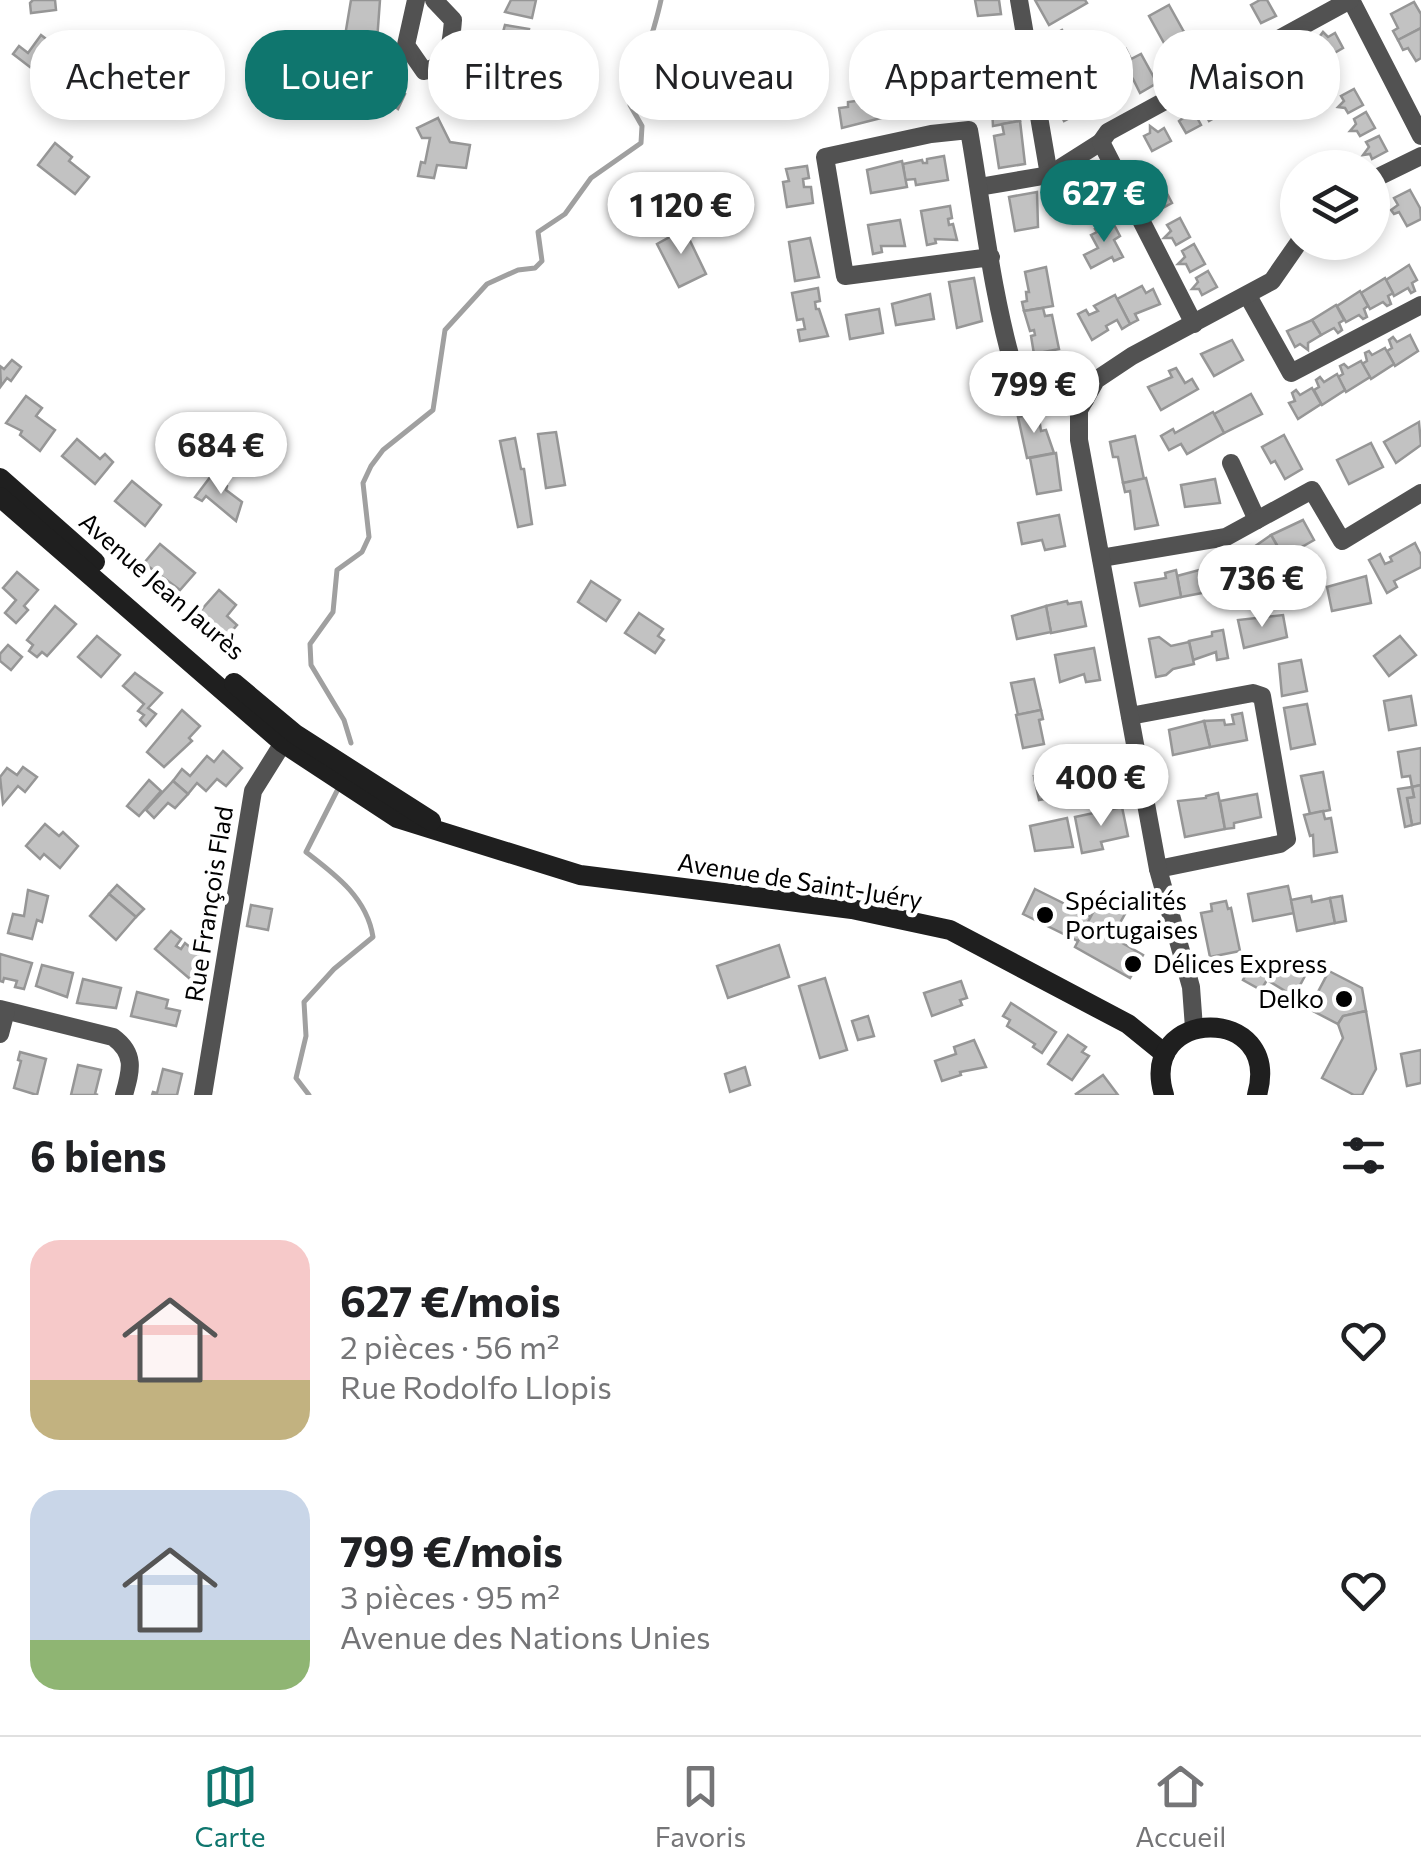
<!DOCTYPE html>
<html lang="fr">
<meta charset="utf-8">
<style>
body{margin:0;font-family:Commissioner,sans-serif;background:#f2f2f2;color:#202124;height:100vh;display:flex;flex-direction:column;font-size:38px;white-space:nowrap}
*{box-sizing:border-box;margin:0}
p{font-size:32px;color:#757577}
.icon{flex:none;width:55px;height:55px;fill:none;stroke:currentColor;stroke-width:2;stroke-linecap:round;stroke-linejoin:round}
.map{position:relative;height:1095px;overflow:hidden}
.details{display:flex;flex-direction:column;background:#fff;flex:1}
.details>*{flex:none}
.hud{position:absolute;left:30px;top:30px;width:1362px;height:90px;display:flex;gap:20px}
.tools{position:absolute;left:1280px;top:150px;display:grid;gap:20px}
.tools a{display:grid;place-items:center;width:110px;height:110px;border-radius:50%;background:#fff;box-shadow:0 5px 15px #0003;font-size:50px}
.price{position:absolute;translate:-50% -85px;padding:0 22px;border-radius:35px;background:#fff;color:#222;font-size:32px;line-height:65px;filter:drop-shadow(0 2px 5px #0008)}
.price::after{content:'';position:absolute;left:50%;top:60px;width:30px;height:22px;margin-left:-15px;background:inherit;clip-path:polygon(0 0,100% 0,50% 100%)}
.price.on{background:#0f766e;color:#fff}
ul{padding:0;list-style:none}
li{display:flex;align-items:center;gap:30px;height:250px;padding:0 30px}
li span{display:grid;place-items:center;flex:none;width:280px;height:200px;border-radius:30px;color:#555}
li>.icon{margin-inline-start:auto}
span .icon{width:120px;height:120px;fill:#fffc;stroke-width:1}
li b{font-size:42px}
h2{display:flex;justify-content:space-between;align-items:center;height:120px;padding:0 30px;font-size:42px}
.pill{padding:0 35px;border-radius:40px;background:#fff;box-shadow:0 5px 15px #0003;font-size:35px;line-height:90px}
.pill.on{background:#0f766e;color:#fff}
.menu{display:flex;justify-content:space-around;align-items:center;height:140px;border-top:2px solid #e0e0e0;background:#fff;font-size:28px;color:#757577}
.menu a{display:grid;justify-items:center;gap:5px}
.menu .on{color:#0f766e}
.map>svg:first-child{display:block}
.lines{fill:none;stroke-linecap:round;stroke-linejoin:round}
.stream{stroke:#a0a0a0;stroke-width:5}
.building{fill:#c2c2c2;stroke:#969696;stroke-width:2.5}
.minor{stroke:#525252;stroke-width:18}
.secondary{stroke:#1f1f1f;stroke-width:20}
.poi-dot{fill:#000;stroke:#fff;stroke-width:4}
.labels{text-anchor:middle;stroke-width:9;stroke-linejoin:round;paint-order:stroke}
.street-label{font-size:25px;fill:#000;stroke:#fff}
.poi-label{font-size:25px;fill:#000;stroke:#fff;text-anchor:start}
</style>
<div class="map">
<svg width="1421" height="1095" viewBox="0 0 1421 1095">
<rect width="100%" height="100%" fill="#fff"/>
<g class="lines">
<g class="stream">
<path d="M351,743L344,720L311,665L310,644L333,612L337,570L362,552L369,537L363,483L371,466L383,450L433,410L445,330L487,284L518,270L535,268L542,261L538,232L565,214L591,178L641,143L642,126L630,105C640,69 653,37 661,0"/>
<path d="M309,1095L296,1078L306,1036L304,1002L334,969L373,937C367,898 336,875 306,852L340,785"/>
</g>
</g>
<g class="building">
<polygon points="33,0 55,0 56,10 31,13 30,3"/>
<polygon points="351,0 380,0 377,41 345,36"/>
<polygon points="511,0 536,0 532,18 505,12"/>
<polygon points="975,0 999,0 1001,14 978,16"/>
<polygon points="1035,0 1085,0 1087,3 1049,25"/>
<polygon points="1260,0 1267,0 1276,16 1261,23 1251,5"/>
<polygon points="1414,2 1421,14 1421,28 1398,40 1393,31 1398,28 1391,14"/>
<polygon points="1169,5 1184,32 1164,43 1149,16"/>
<polygon points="505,25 529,29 522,62 496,57"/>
<polygon points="1421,28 1421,58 1416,61 1408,48 1403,50 1398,40"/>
<polygon points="1062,30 1068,40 1050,51 1043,41"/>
<polygon points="1184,32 1195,48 1205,42 1214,59 1187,74 1169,41"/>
<polygon points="1323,32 1328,37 1335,33 1343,48 1324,59 1317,46 1323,43 1320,36"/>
<polygon points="41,35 58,48 39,74 13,54 19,46 28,53"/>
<polygon points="1298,46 1309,50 1316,63 1301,71 1294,58 1299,56"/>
<polygon points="1126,49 1131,59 1141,54 1157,83 1140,93 1133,79 1114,90 1103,68 1111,64 1108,59"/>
<polygon points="1276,58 1281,63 1285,60 1293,75 1278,83 1271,71 1276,69 1273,61"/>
<polygon points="377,60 381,71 394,88 372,102 354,75"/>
<polygon points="961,65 964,86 927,95 923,72"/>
<polygon points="923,71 927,95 888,97 885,77"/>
<polygon points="1253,71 1264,75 1270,87 1255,96 1248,83 1253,81 1249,74"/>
<polygon points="1084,82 1094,102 1083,107 1081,104 1078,106 1081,112 1064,121 1052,96"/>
<polygon points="1229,83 1234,87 1239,85 1247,100 1232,108 1225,96 1230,93"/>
<polygon points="1014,87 1020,121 993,126 991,91"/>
<polygon points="394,88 405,94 398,109 382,96"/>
<polygon points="1354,89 1363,105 1348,113 1345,108 1338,107 1344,101 1341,96"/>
<polygon points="1206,96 1217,100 1224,112 1209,121 1202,108 1207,106"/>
<polygon points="878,98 881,118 842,128 839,108 848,107 848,102"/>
<polygon points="1183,108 1188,112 1193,110 1201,125 1186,133 1179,121 1183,118 1180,111"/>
<polygon points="1366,112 1375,128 1360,136 1357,131 1350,131 1356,124 1354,119"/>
<polygon points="438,118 450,142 470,145 466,168 437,165 434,178 418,176 421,162 425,163 430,138 422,138 417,128"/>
<polygon points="1020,121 1025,164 999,168 994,136 1004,134 1002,124"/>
<polygon points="1150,126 1158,132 1164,128 1171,141 1152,151 1144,136 1150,133"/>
<polygon points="1379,136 1387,151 1372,159 1370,154 1363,155 1369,147 1366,142"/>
<polygon points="55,143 72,157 69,161 89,177 75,194 38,165"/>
<polygon points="944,156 948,180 916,185 915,179 905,180 903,164 922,160 923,163 927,163 927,159"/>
<polygon points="902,161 907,187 871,193 867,170"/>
<polygon points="807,166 809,178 803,179 804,187 811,187 813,203 787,207 783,182 789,181 786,169"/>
<polygon points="1089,176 1108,203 1082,217 1066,189"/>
<polygon points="1162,184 1172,203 1157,211 1154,205 1146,205 1153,197 1149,191"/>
<polygon points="1410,190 1420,208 1421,219 1407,226 1399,212 1394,214 1391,210 1398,205 1394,198"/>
<polygon points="1037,192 1038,227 1015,231 1009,197"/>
<polygon points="950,206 952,218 948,219 949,225 953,224 957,240 935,239 936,243 927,245 921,211"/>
<polygon points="1180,218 1190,237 1176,245 1172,238 1164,238 1171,231 1167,225"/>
<polygon points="1111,219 1120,236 1114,240 1123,257 1114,261 1112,257 1091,268 1084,255 1098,248 1091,235 1097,232 1095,229"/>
<polygon points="900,220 905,246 881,246 882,252 873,254 868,225"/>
<polygon points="682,224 706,274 679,287 657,244 675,234 672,229"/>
<polygon points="810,238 819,277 795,281 789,242"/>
<polygon points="1194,244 1205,264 1190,272 1186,264 1178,264 1185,257 1182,251"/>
<polygon points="1409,265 1417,280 1412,283 1415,291 1411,293 1408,288 1394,296 1386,280"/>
<polygon points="1046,267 1053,306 1024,311 1022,302 1027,301 1026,292 1029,292 1025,272"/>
<polygon points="1208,271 1217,287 1202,295 1199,289 1192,289 1198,282 1196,278"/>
<polygon points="974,278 982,321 957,328 949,282"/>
<polygon points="1385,278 1393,293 1388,296 1391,304 1387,306 1383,302 1370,309 1361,293"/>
<polygon points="1142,286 1146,293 1153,289 1160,304 1135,314 1138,320 1130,324 1117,299"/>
<polygon points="818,288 820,301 815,302 816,309 819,309 828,336 800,341 798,330 805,329 803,319 797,320 792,293"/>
<polygon points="1360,291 1368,306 1364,309 1367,317 1363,319 1359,315 1346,322 1337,306"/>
<polygon points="930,294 934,319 896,325 892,304"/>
<polygon points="1115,295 1130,324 1122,329 1117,320 1106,326 1108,330 1092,340 1078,314 1086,310 1089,315 1098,311 1094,306"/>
<polygon points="1336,305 1344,320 1339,323 1342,330 1338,333 1334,328 1321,335 1312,320"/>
<polygon points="1043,308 1045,316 1052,315 1059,349 1034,354 1031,336 1035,335 1034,330 1030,331 1024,311"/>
<polygon points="879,309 883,333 850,339 846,315"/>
<polygon points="1312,320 1321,335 1308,343 1308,350 1300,344 1295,347 1287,331"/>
<polygon points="1410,335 1418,351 1395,366 1387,351 1392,348 1389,340 1393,337 1397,342"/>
<polygon points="1232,340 1243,360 1214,376 1201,354"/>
<polygon points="1385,348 1394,364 1371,379 1362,364 1367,361 1365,353 1369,351 1372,355"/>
<polygon points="12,360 21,367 11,381 7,378 1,386 0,366 4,369"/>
<polygon points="1361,361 1370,377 1346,392 1338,377 1343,374 1340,366 1344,364 1348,368"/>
<polygon points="1176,368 1185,383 1192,379 1198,389 1161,410 1148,387 1172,377 1169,371"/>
<polygon points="1337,374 1345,390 1322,405 1314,390 1319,387 1316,380 1320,377 1324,382"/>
<polygon points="1312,388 1321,404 1298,419 1289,403 1295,401 1292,393 1296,390 1300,395"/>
<polygon points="1251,394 1262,414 1224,433 1214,414"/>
<polygon points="26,396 42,408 36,416 55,430 40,451 20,435 22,431 6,423"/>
<polygon points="1038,412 1041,431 1046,430 1054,453 1027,458 1018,417"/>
<polygon points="1213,412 1224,433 1187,454 1181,444 1169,450 1161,436 1173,429 1175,433"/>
<polygon points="1419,422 1421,445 1396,463 1384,442"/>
<polygon points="556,432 565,485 546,488 538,434"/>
<polygon points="1284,435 1302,469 1285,479 1275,461 1271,463 1262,447"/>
<polygon points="1135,436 1144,479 1123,483 1118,457 1113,457 1110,442"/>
<polygon points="515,438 521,469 524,469 532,524 518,527 500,441"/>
<polygon points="77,439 100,459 105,454 113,462 95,484 62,456"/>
<polygon points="1371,443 1383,467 1349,484 1337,460"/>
<polygon points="1056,453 1061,490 1037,494 1030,458"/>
<polygon points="211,476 227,486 226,490 242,502 236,521 206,496 202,501 195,497"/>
<polygon points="1146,478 1158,525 1135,529 1130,491 1125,492 1123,483"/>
<polygon points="1215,479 1220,503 1185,507 1181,485"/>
<polygon points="132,481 161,505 145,526 115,501"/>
<polygon points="1059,515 1065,546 1045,550 1042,540 1022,544 1018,523"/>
<polygon points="1303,520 1314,540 1284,557 1271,535"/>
<polygon points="1271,535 1285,560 1256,576 1244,554"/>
<polygon points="1415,543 1421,555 1421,567 1394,581 1397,587 1387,593 1369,560 1380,554 1385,564 1392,561 1390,557"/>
<polygon points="160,544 195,573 180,590 144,563"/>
<polygon points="1214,566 1218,590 1181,597 1177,576"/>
<polygon points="1176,570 1181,597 1140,606 1135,583 1166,578 1165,573"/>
<polygon points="17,572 38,590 24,606 28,610 16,623 5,613 16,600 3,588"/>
<polygon points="1366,576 1371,603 1332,611 1327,587"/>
<polygon points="591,581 620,600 606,621 578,602"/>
<polygon points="219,590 236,605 227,616 237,625 224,640 196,616"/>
<polygon points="1067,601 1068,604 1081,602 1086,626 1051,633 1046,606"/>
<polygon points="55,606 76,624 47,656 42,652 37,657 29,651 33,645 27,640"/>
<polygon points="1046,606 1051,632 1017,639 1012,616"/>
<polygon points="639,613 663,629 658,636 664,640 655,653 625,633"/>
<polygon points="1283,615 1287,637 1244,648 1238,620"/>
<polygon points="1223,630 1228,658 1217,660 1216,652 1193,660 1189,641 1212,636 1212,632"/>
<polygon points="97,636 120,655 101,677 78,657"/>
<polygon points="1400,636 1416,655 1389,676 1374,656"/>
<polygon points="1159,637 1171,646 1189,642 1194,664 1173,669 1166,675 1156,677 1149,639"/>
<polygon points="8,645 22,657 11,670 0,661 0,654"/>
<polygon points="1094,648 1100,680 1086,682 1084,674 1060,682 1055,655"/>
<polygon points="1301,660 1307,691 1282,696 1279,664"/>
<polygon points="135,673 162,693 148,708 156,714 146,726 140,720 144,715 138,711 144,704 123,686"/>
<polygon points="1034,679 1041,710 1018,715 1011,683"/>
<polygon points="1411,696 1416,725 1389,730 1384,701"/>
<polygon points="1307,704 1315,744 1291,749 1284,708"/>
<polygon points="182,710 200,726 189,738 192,741 164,767 147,752"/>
<polygon points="1041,710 1043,719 1039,720 1044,744 1023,748 1016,715"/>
<polygon points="1242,713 1247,740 1210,747 1204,721 1224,720 1225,725 1234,724 1232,715"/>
<polygon points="1204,721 1210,747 1173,755 1169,730"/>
<polygon points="1421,748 1421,785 1412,787 1410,776 1402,777 1398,752"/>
<polygon points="223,751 242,768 226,786 217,779 206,791 197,783 188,794 173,781 182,769 190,776 207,756 214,762"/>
<polygon points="1115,761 1120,785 1081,792 1076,765 1087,763 1088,766"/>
<polygon points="1076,765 1081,792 1039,800 1034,776 1055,774"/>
<polygon points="23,767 37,777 25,792 18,786 3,804 0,777 7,768 17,775"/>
<polygon points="1323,772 1330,810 1310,814 1301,776"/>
<polygon points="149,780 161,791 139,816 127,806"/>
<polygon points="173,781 188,794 175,808 168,803 154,818 146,810"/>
<polygon points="1421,785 1421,823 1412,825 1407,798 1414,797 1412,787"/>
<polygon points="1412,787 1414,797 1407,798 1412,825 1405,827 1398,789"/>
<polygon points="1218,793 1225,829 1185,837 1178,801 1206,798 1206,796"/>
<polygon points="1257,794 1261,817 1234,823 1234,828 1225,829 1220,801"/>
<polygon points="1122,807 1128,836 1101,842 1103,849 1082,853 1075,817"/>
<polygon points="1323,811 1325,819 1331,818 1337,852 1314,856 1313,835 1310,836 1304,815"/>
<polygon points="1067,818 1073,847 1035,851 1030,826"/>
<polygon points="45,824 59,836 63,832 78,846 60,868 44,854 40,859 26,846"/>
<polygon points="117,885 144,909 136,917 109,894"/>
<polygon points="1288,886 1294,913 1253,921 1248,894"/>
<polygon points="1035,889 1091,917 1078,941 1023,914"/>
<polygon points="28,890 48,896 42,922 37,920 32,939 8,933 13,914 24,916"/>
<polygon points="109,894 136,917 116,940 90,916"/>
<polygon points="1311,896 1312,902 1330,898 1335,923 1297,931 1291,900"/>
<polygon points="1342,896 1346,921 1335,923 1330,898"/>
<polygon points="1100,899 1125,914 1112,937 1143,955 1130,978 1075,947"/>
<polygon points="1226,901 1228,909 1231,908 1240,951 1210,957 1201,913 1212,911 1211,904"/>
<polygon points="251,905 272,909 268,930 247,926"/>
<polygon points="171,931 181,939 176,946 181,949 185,943 206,960 190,979 155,949"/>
<polygon points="779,945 789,977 728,998 717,966"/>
<polygon points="0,954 32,963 24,989 15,987 17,981 4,978 3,982 0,981"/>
<polygon points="1278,958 1306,974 1292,1000 1283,995 1285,991 1267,980 1261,990 1243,980 1250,967 1257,971 1264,959 1274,965"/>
<polygon points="42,965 73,973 67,997 36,986"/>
<polygon points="1329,971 1362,988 1366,1011 1343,1016 1338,1024 1309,1009"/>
<polygon points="825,978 847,1050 820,1058 799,986"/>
<polygon points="83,979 121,988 116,1008 77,1003"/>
<polygon points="961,981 967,998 960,1000 962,1005 932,1016 924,993"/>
<polygon points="137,992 168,1000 166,1008 180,1011 176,1026 131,1016"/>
<polygon points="1011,1003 1056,1032 1042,1053 1033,1047 1035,1044 1007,1026 1010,1020 1003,1016"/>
<polygon points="1366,1011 1376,1069 1362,1095 1354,1095 1322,1078 1343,1038 1338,1024 1343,1016"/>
<polygon points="868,1016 874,1036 858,1040 852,1021"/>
<polygon points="1068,1035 1086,1047 1082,1052 1089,1056 1072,1080 1048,1064"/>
<polygon points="974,1040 986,1067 960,1072 961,1075 942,1081 935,1061 956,1054 954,1047"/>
<polygon points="1421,1050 1421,1083 1407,1086 1401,1054"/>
<polygon points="20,1052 46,1059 37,1095 14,1088 21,1061 18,1060"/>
<polygon points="78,1065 101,1070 95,1094 98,1095 71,1095"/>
<polygon points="745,1067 750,1085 730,1092 725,1074"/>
<polygon points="163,1069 182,1074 177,1095 152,1095 153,1092 157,1093"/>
<polygon points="1103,1075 1118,1095 1077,1095 1076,1094"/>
</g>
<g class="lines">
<g class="minor">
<path d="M416,0L406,45L424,71C451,66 451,43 453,20L434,0"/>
<polyline points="1019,0 1049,175"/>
<polyline points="1351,0 1421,136"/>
<polyline points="1372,180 1421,156"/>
<polyline points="979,187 1049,175 1101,142"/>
<path d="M991,257L845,276L825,157L931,134L969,130C983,211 992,295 1015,373L1085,400"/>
<polyline points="1248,296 1291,373 1421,305"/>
<polyline points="1194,324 1101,142 1108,132 1350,0"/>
<polyline points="1231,463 1257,520"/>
<polyline points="1101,558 1226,537 1312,490 1342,541 1421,493"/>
<polyline points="1130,716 1253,693 1262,696 1287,839 1280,844 1158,869"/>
<path d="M0,1009L113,1037C136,1054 131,1070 124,1095"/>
<polyline points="1194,1028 1191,987 1158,869 1079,440 1079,410 1096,380 1132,356 1272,281 1299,242"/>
<polyline points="0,1034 6,1011"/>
<polyline points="203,1095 253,791 288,735"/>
</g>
<g class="secondary">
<polyline points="0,478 95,562"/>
<polyline points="0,497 283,743 397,818 580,875 852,909 950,930 1128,1024 1165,1054"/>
<polyline points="234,683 295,734 431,821"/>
<path d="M1164,1095C1137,1006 1283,1004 1257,1095"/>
</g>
</g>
<g class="poi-dot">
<circle cx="1045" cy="915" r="10"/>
<circle cx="1133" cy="964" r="10"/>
<circle cx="1344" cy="999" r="10"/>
</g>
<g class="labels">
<g class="street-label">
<text transform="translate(162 586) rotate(41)" y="9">Avenue Jean Jaurès</text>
<text transform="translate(800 881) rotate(9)" y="9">Avenue de Saint-Juéry</text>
<text transform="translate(209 904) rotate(-81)" y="9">Rue François Flad</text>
</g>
<g class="poi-label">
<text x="1065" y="910">Spécialités<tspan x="1065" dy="29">Portugaises</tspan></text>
<text x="1153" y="973">Délices Express</text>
<text x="1324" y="1008" text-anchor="end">Delko</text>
</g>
</g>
</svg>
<div class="tools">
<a><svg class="icon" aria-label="layers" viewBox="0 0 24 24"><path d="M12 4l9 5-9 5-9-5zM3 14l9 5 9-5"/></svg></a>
</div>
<b class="price on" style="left:1104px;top:245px">627 €</b>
<b class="price" style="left:681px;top:257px">1 120 €</b>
<b class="price" style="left:1034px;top:436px">799 €</b>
<b class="price" style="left:221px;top:497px">684 €</b>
<b class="price" style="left:1262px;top:630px">736 €</b>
<b class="price" style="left:1101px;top:829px">400 €</b>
<div class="hud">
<a class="pill">Acheter</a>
<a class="pill on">Louer</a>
<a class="pill">Filtres</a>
<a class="pill">Nouveau</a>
<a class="pill">Appartement</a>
<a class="pill">Maison</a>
</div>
</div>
<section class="details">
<h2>6 biens<svg class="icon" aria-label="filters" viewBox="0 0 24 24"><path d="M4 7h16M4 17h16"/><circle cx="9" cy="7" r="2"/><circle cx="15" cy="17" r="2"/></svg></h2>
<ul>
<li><span style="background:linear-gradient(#f6c9c9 70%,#c2b280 0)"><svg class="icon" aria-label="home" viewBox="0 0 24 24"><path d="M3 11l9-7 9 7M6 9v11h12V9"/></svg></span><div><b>627 €/mois</b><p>2 pièces · 56 m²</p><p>Rue Rodolfo Llopis</p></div><svg class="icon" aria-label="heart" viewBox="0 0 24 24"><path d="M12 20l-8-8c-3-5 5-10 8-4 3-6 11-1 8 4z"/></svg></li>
<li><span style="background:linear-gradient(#c9d6e8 75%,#8fb573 0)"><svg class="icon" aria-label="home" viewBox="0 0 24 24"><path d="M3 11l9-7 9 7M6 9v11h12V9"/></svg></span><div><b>799 €/mois</b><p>3 pièces · 95 m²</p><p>Avenue des Nations Unies</p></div><svg class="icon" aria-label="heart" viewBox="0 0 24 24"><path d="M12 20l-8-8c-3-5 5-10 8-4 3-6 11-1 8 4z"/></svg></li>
</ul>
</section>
<nav class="menu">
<a class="on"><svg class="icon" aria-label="map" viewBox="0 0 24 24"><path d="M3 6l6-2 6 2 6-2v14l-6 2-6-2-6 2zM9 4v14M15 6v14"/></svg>Carte</a>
<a><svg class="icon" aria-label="saved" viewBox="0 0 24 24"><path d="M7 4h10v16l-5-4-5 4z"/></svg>Favoris</a>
<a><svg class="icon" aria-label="home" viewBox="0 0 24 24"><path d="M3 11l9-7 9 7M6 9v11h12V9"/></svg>Accueil</a>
</nav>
